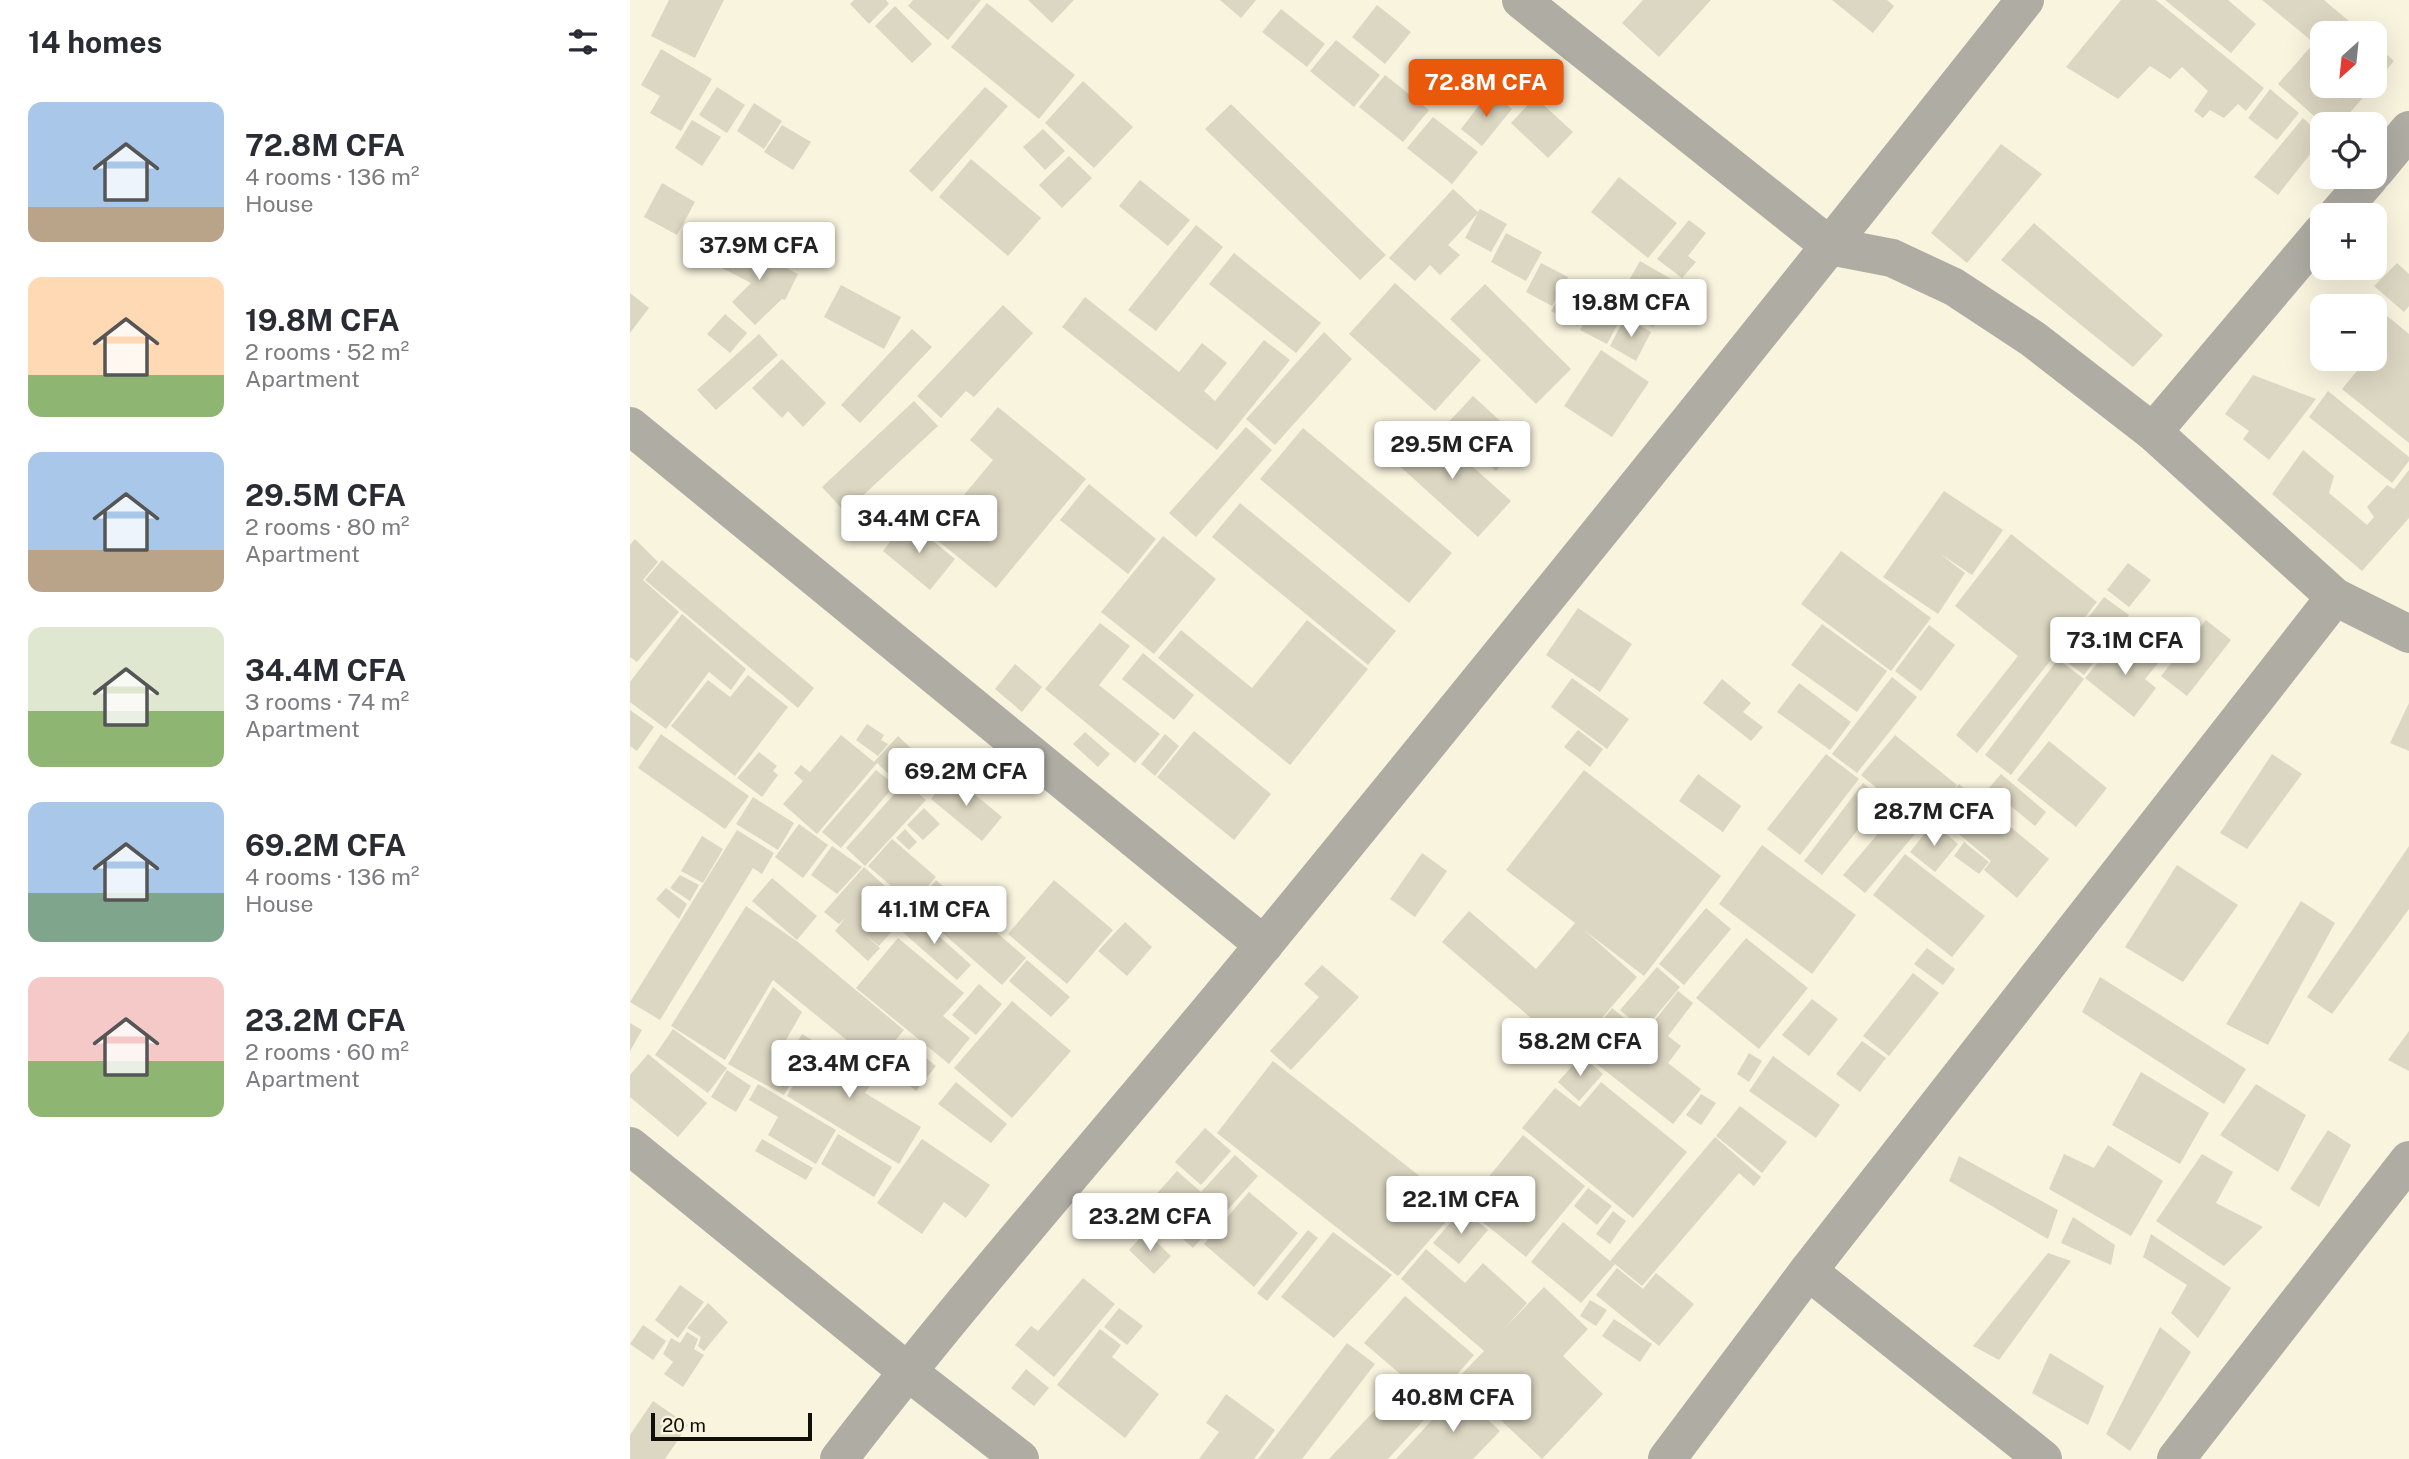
<!DOCTYPE html>
<meta charset="utf-8">
<style>
body{margin:0;font-family:"Public Sans",sans-serif;background:#f2f2f3;color:#2b2b33;height:100vh;display:flex;flex-direction:column;font-size:26px;white-space:nowrap}
*{box-sizing:border-box;margin:0}
p{font-size:23px;color:#7c7c81}
.icon{flex:none;width:38px;height:38px;fill:none;stroke:currentColor;stroke-width:2;stroke-linecap:round;stroke-linejoin:round}
.map{position:relative;flex:1;overflow:hidden}
.details{display:flex;flex-direction:column;background:#fff;width:630px}
.details>*{flex:none}
.needle{width:46px;rotate:207deg}
.tools{position:absolute;left:1680px;top:21px;display:grid;gap:14px}
.tools a{display:grid;place-items:center;width:77px;height:77px;border-radius:14px;background:#fff;box-shadow:0 7px 28px #0002;font-size:35px}
.scale{position:absolute;left:21px;bottom:18px;width:161px;box-sizing:border-box;padding-left:7px;border:4px solid #111008;border-top:0;font-size:19px;line-height:24px;white-space:nowrap;color:#111008;-webkit-text-stroke:5px #f9f4de;paint-order:stroke}
.price{position:absolute;translate:-50% -60px;padding:0 16px;border-radius:7px;background:#fff;color:#222;font-size:23px;line-height:46px;filter:drop-shadow(0 2px 4px #0008)}
.price::after{content:'';position:absolute;left:50%;top:42px;width:21px;height:16px;margin-left:-10px;background:inherit;clip-path:polygon(0 0,100% 0,50% 100%)}
.price.current{background:#ea580c;color:#fff}
ul{padding:0;list-style:none}
li{display:flex;align-items:center;gap:21px;height:175px;padding:0 28px}
li span{display:grid;place-items:center;flex:none;width:196px;height:140px;border-radius:14px;color:#555}
li>.icon{margin-inline-start:auto}
span .icon{width:84px;height:84px;fill:#fffc;stroke-width:1}
li b{font-size:30px}
h2{display:flex;justify-content:space-between;align-items:center;height:84px;padding:0 28px;font-size:30px}
main{display:flex;flex:1;min-height:0}
.map>svg:first-child{display:block}
.building{fill:#dcd7c2}
.lines{fill:none;stroke-linecap:round;stroke-linejoin:round}
.street{stroke:#aeaca3;stroke-width:38}
</style>
<main>
<section class="details">
<h2>14 homes<svg class="icon" aria-label="filters" viewBox="0 0 24 24"><path d="M4 7h16M4 17h16"/><circle cx="9" cy="7" r="2"/><circle cx="15" cy="17" r="2"/></svg></h2>
<ul>
<li><span style="background:linear-gradient(#a9c7e8 75%,#b9a48a 0)"><svg class="icon" aria-label="home" viewBox="0 0 24 24"><path d="M3 11l9-7 9 7M6 9v11h12V9"/></svg></span><div><b>72.8M CFA</b><p>4 rooms · 136 m²</p><p>House</p></div></li>
<li><span style="background:linear-gradient(#ffd9b3 70%,#8fb573 0)"><svg class="icon" aria-label="home" viewBox="0 0 24 24"><path d="M3 11l9-7 9 7M6 9v11h12V9"/></svg></span><div><b>19.8M CFA</b><p>2 rooms · 52 m²</p><p>Apartment</p></div></li>
<li><span style="background:linear-gradient(#a9c7e8 70%,#b9a48a 0)"><svg class="icon" aria-label="home" viewBox="0 0 24 24"><path d="M3 11l9-7 9 7M6 9v11h12V9"/></svg></span><div><b>29.5M CFA</b><p>2 rooms · 80 m²</p><p>Apartment</p></div></li>
<li><span style="background:linear-gradient(#dfe7d0 60%,#8fb573 0)"><svg class="icon" aria-label="home" viewBox="0 0 24 24"><path d="M3 11l9-7 9 7M6 9v11h12V9"/></svg></span><div><b>34.4M CFA</b><p>3 rooms · 74 m²</p><p>Apartment</p></div></li>
<li><span style="background:linear-gradient(#a9c7e8 65%,#7fa58c 0)"><svg class="icon" aria-label="home" viewBox="0 0 24 24"><path d="M3 11l9-7 9 7M6 9v11h12V9"/></svg></span><div><b>69.2M CFA</b><p>4 rooms · 136 m²</p><p>House</p></div></li>
<li><span style="background:linear-gradient(#f6c9c9 60%,#8fb573 0)"><svg class="icon" aria-label="home" viewBox="0 0 24 24"><path d="M3 11l9-7 9 7M6 9v11h12V9"/></svg></span><div><b>23.2M CFA</b><p>2 rooms · 60 m²</p><p>Apartment</p></div></li>
</ul>
</section>
<div class="map">
<svg width="1779" height="1459" viewBox="0 0 1779 1459">
<rect width="100%" height="100%" fill="#f9f4de"/>
<g class="building">
<polygon points="39,0 94,0 65,58 21,36"/>
<polygon points="224,0 256,0 259,4 239,24 220,4"/>
<polygon points="283,0 351,0 318,40 278,6"/>
<polygon points="398,0 444,0 422,23"/>
<polygon points="590,0 626,0 611,18"/>
<polygon points="1013,0 1081,0 1029,57 992,23"/>
<polygon points="1202,0 1257,0 1264,6 1243,33"/>
<polygon points="1491,0 1526,0 1634,88 1616,111 1608,104 1594,118 1580,110 1573,118 1564,111 1578,91 1552,67 1540,79 1520,66 1488,99 1436,67"/>
<polygon points="1535,0 1598,0 1626,24 1601,53"/>
<polygon points="1632,0 1694,0 1733,33 1692,33 1692,86 1743,86 1710,124 1693,124 1648,84 1684,43"/>
<polygon points="357,3 445,75 409,119 321,47"/>
<polygon points="747,5 781,32 755,64 722,37"/>
<polygon points="265,6 302,44 282,63 245,26"/>
<polygon points="651,9 695,44 677,67 632,32"/>
<polygon points="706,40 750,75 724,107 680,71"/>
<polygon points="1745,44 1764,61 1745,83"/>
<polygon points="31,49 82,79 51,131 20,113 30,96 11,85"/>
<polygon points="755,75 799,110 773,142 729,107"/>
<polygon points="453,81 503,127 464,168 415,123"/>
<polygon points="87,87 115,105 97,133 69,115"/>
<polygon points="355,87 378,106 302,192 279,171"/>
<polygon points="1640,89 1669,113 1647,140 1618,118"/>
<polygon points="860,91 882,109 852,146 831,129"/>
<polygon points="905,97 943,132 918,158 881,123"/>
<polygon points="124,103 152,121 134,149 107,131"/>
<polygon points="601,104 756,255 730,280 575,129"/>
<polygon points="803,117 848,152 822,184 777,148"/>
<polygon points="1673,118 1692,136 1692,139 1648,195 1624,177"/>
<polygon points="62,120 91,137 72,166 45,148"/>
<polygon points="152,125 181,142 163,170 134,152"/>
<polygon points="413,129 435,151 415,170 393,147"/>
<polygon points="1371,144 1412,174 1337,263 1301,233"/>
<polygon points="439,156 462,178 432,208 409,185"/>
<polygon points="341,159 411,218 378,256 309,197"/>
<polygon points="989,177 1047,223 1018,258 961,212"/>
<polygon points="510,180 560,220 538,246 489,206"/>
<polygon points="32,183 65,202 47,235 14,217"/>
<polygon points="823,189 848,212 850,209 877,224 861,252 835,238 848,213 818,245 830,255 810,275 800,265 785,281 759,258"/>
<polygon points="1059,220 1076,233 1058,256 1066,262 1052,278 1027,259"/>
<polygon points="1404,223 1533,335 1503,367 1371,260"/>
<polygon points="566,225 593,247 526,331 498,310"/>
<polygon points="876,233 912,252 896,281 861,262"/>
<polygon points="105,242 168,274 155,300 152,299 125,325 102,302 121,283 92,268"/>
<polygon points="604,253 691,323 666,353 579,284"/>
<polygon points="1010,261 1048,283 1023,327 985,305"/>
<polygon points="911,263 938,277 922,306 896,292"/>
<polygon points="1767,263 1779,274 1779,306 1774,312 1744,286"/>
<polygon points="765,283 851,360 805,411 719,334"/>
<polygon points="938,283 964,297 948,326 921,311"/>
<polygon points="855,284 941,369 906,404 820,319"/>
<polygon points="211,285 271,317 254,349 194,317"/>
<polygon points="0,293 19,308 0,333"/>
<polygon points="455,297 549,372 572,343 597,363 574,391 585,401 634,340 660,360 587,450 432,327"/>
<polygon points="966,301 992,316 977,344 950,330"/>
<polygon points="373,305 403,333 344,397 336,391 311,418 287,396"/>
<polygon points="1745,306 1779,334 1779,443 1712,389 1737,359 1745,359"/>
<polygon points="95,314 117,333 100,353 77,334"/>
<polygon points="995,317 1021,332 1006,361 980,346"/>
<polygon points="282,329 302,347 230,423 211,405"/>
<polygon points="694,332 722,359 645,445 616,419"/>
<polygon points="129,334 148,355 86,410 67,390"/>
<polygon points="971,350 1019,382 982,437 934,406"/>
<polygon points="152,359 196,403 173,427 158,411 152,418 122,388"/>
<polygon points="1623,375 1686,399 1639,460 1613,439 1619,431 1595,414"/>
<polygon points="1698,391 1779,457 1779,461 1762,483 1679,417"/>
<polygon points="843,396 892,441 866,471 816,425"/>
<polygon points="284,401 308,426 215,512 192,487"/>
<polygon points="368,407 456,479 366,588 301,535 363,460 340,440"/>
<polygon points="795,424 881,501 848,537 763,460"/>
<polygon points="616,427 642,450 566,537 539,513"/>
<polygon points="673,428 822,553 779,603 630,479"/>
<polygon points="1673,450 1704,476 1699,493 1737,525 1744,517 1737,507 1757,485 1764,489 1779,470 1779,518 1732,571 1642,494"/>
<polygon points="459,484 526,539 498,574 430,520"/>
<polygon points="1314,491 1373,530 1342,575 1309,553 1335,573 1308,614 1253,577"/>
<polygon points="610,503 766,631 738,665 582,537"/>
<polygon points="277,520 325,559 300,590 253,551"/>
<polygon points="1381,534 1467,602 1347,753 1326,735 1388,656 1325,606"/>
<polygon points="533,536 586,579 524,654 471,612"/>
<polygon points="5,539 28,562 13,580 49,612 7,662 0,657 0,545"/>
<polygon points="1211,551 1301,618 1261,671 1171,604"/>
<polygon points="32,560 184,688 168,708 15,580"/>
<polygon points="1498,563 1521,580 1499,607 1477,590"/>
<polygon points="1474,597 1499,615 1454,675 1429,656"/>
<polygon points="948,608 1002,644 970,692 916,655"/>
<polygon points="52,614 116,669 101,690 79,672 36,729 0,702 0,682"/>
<polygon points="677,620 738,669 660,765 528,658 551,630 622,688"/>
<polygon points="1576,620 1601,640 1557,696 1531,676"/>
<polygon points="470,623 500,646 469,685 530,734 505,763 415,689"/>
<polygon points="1192,624 1257,671 1227,712 1161,665"/>
<polygon points="1299,625 1325,645 1291,691 1265,671"/>
<polygon points="1499,638 1529,662 1515,679 1526,688 1504,717 1455,678 1477,652 1484,658"/>
<polygon points="513,653 564,695 544,720 492,679"/>
<polygon points="1428,659 1454,679 1381,775 1355,755"/>
<polygon points="385,664 412,687 392,712 365,689"/>
<polygon points="118,675 158,707 105,776 41,726 78,680 100,697"/>
<polygon points="1262,677 1287,697 1227,773 1202,754"/>
<polygon points="942,678 999,719 977,749 921,707"/>
<polygon points="1092,679 1121,703 1113,712 1133,727 1121,741 1073,703"/>
<polygon points="1169,683 1221,722 1200,750 1147,712"/>
<polygon points="1779,703 1779,751 1760,743"/>
<polygon points="0,710 24,727 7,751 0,746"/>
<polygon points="237,724 254,735 251,740 258,744 248,756 226,740"/>
<polygon points="948,730 973,749 960,767 934,747"/>
<polygon points="564,731 641,794 604,840 527,777"/>
<polygon points="455,732 480,754 468,767 443,744"/>
<polygon points="31,734 119,796 95,829 8,768"/>
<polygon points="535,734 549,746 525,776 511,764"/>
<polygon points="211,735 244,762 268,736 284,751 261,776 247,763 187,834 153,804 173,781 164,773 171,765 180,772"/>
<polygon points="1265,735 1327,785 1314,802 1329,784 1419,859 1387,898 1354,870 1361,861 1304,813 1293,826 1231,775"/>
<polygon points="1419,741 1477,788 1446,827 1387,780"/>
<polygon points="129,752 147,766 143,771 148,775 132,797 107,778"/>
<polygon points="1196,754 1229,779 1170,855 1137,829"/>
<polygon points="1642,754 1672,774 1617,849 1590,833"/>
<polygon points="297,761 314,776 307,785 289,770"/>
<polygon points="246,770 265,785 211,848 192,832"/>
<polygon points="954,770 1091,876 1014,976 954,930 1007,977 942,1053 812,942 839,911 906,969 945,923 876,870"/>
<polygon points="320,774 372,817 352,841 301,799"/>
<polygon points="1068,774 1111,806 1093,832 1049,801"/>
<polygon points="1371,774 1416,812 1405,826 1359,788"/>
<polygon points="275,782 296,800 235,866 216,848"/>
<polygon points="1233,783 1252,799 1192,875 1174,861"/>
<polygon points="123,797 164,823 148,850 106,824"/>
<polygon points="1254,802 1264,809 1249,830 1239,822"/>
<polygon points="294,808 310,824 293,840 277,825"/>
<polygon points="1268,810 1290,828 1235,893 1213,875"/>
<polygon points="1303,823 1328,844 1305,872 1280,852"/>
<polygon points="169,824 198,845 173,878 145,857"/>
<polygon points="275,829 287,842 279,850 266,838"/>
<polygon points="107,830 144,853 132,874 123,868 30,1020 0,1002"/>
<polygon points="72,836 93,849 73,883 51,871"/>
<polygon points="262,839 306,877 282,904 238,866"/>
<polygon points="1334,842 1359,862 1349,874 1324,856"/>
<polygon points="1132,845 1226,915 1182,974 1089,904"/>
<polygon points="202,846 232,867 207,894 181,875"/>
<polygon points="1779,846 1779,909 1702,1014 1677,997"/>
<polygon points="792,853 817,871 785,917 760,899"/>
<polygon points="1275,854 1355,916 1322,957 1243,895"/>
<polygon points="1547,865 1608,905 1553,982 1495,947"/>
<polygon points="234,867 281,910 249,946 231,931 250,948 238,961 205,931 216,917 209,924 194,912"/>
<polygon points="50,875 69,885 60,901 40,888"/>
<polygon points="142,878 187,916 167,940 122,901"/>
<polygon points="306,880 396,958 372,985 283,907"/>
<polygon points="424,880 483,930 437,984 378,934"/>
<polygon points="36,888 57,904 49,919 26,899"/>
<polygon points="1671,901 1705,923 1638,1045 1596,1024"/>
<polygon points="116,906 168,942 274,1030 246,1064 143,980 95,1060 41,1026"/>
<polygon points="1076,908 1101,929 1054,985 1029,964"/>
<polygon points="281,911 341,965 327,980 267,927"/>
<polygon points="495,922 522,947 497,976 468,951"/>
<polygon points="268,938 334,993 313,1016 340,1038 319,1064 226,988"/>
<polygon points="1116,938 1178,988 1129,1049 1066,998"/>
<polygon points="1297,948 1325,969 1313,985 1284,964"/>
<polygon points="397,960 440,997 421,1017 379,981"/>
<polygon points="692,965 729,997 661,1070 640,1051 689,997 674,984"/>
<polygon points="1027,967 1050,987 1014,1030 990,1010"/>
<polygon points="1283,973 1309,993 1259,1056 1233,1036"/>
<polygon points="1470,977 1616,1069 1594,1104 1452,1012"/>
<polygon points="349,984 372,1004 346,1035 322,1015"/>
<polygon points="143,987 172,1012 148,1054 170,1067 154,1095 98,1064"/>
<polygon points="1048,991 1063,1003 1038,1036 1051,1046 1038,1063 1071,1089 1043,1124 949,1050 982,1008 1014,1034"/>
<polygon points="1182,999 1208,1019 1179,1056 1152,1035"/>
<polygon points="382,1001 441,1051 382,1118 324,1068"/>
<polygon points="0,1023 12,1030 0,1051"/>
<polygon points="43,1029 97,1068 78,1093 25,1055"/>
<polygon points="1779,1031 1779,1071 1758,1060"/>
<polygon points="172,1034 245,1078 235,1093 291,1127 269,1164 157,1096 175,1066 158,1056"/>
<polygon points="273,1039 306,1066 286,1091 254,1064"/>
<polygon points="1232,1041 1256,1058 1230,1092 1206,1074"/>
<polygon points="1119,1053 1132,1061 1119,1082 1107,1074"/>
<polygon points="18,1054 77,1103 48,1137 0,1097 0,1075"/>
<polygon points="951,1056 973,1074 949,1101 928,1082"/>
<polygon points="1143,1056 1210,1105 1186,1138 1119,1091"/>
<polygon points="643,1061 829,1207 768,1276 587,1133"/>
<polygon points="97,1070 121,1086 106,1112 81,1097"/>
<polygon points="1511,1072 1579,1113 1550,1164 1482,1125"/>
<polygon points="326,1082 377,1124 361,1143 308,1104"/>
<polygon points="971,1082 1057,1152 1003,1218 892,1128 925,1088 950,1107"/>
<polygon points="128,1084 206,1130 186,1164 138,1135 148,1117 119,1100"/>
<polygon points="1626,1084 1676,1115 1648,1172 1590,1135"/>
<polygon points="1071,1094 1086,1103 1071,1125 1056,1115"/>
<polygon points="1110,1106 1157,1142 1132,1173 1086,1136"/>
<polygon points="575,1128 601,1151 571,1185 545,1162"/>
<polygon points="1698,1130 1721,1145 1689,1207 1660,1189"/>
<polygon points="208,1134 262,1167 244,1197 191,1164"/>
<polygon points="893,1135 955,1186 896,1257 834,1207"/>
<polygon points="1085,1137 1131,1177 1124,1186 1109,1173 1012,1286 985,1264 951,1303 901,1262 933,1222 980,1261"/>
<polygon points="132,1139 183,1168 176,1180 125,1151"/>
<polygon points="292,1139 360,1185 336,1218 314,1202 292,1234 247,1203"/>
<polygon points="1478,1145 1533,1181 1501,1236 1419,1189 1434,1154 1464,1168"/>
<polygon points="1572,1154 1603,1172 1586,1203 1633,1227 1594,1266 1526,1221"/>
<polygon points="605,1155 628,1176 563,1248 516,1206 547,1171 571,1192"/>
<polygon points="1329,1156 1428,1210 1418,1239 1319,1181"/>
<polygon points="958,1188 982,1206 967,1225 944,1206"/>
<polygon points="619,1192 668,1233 624,1287 574,1244"/>
<polygon points="832,1209 858,1230 829,1264 803,1243"/>
<polygon points="983,1211 996,1221 980,1244 966,1234"/>
<polygon points="1443,1217 1485,1245 1481,1265 1431,1243"/>
<polygon points="678,1230 688,1238 637,1301 627,1293"/>
<polygon points="516,1232 541,1256 524,1274 499,1250"/>
<polygon points="703,1232 762,1275 704,1338 651,1297"/>
<polygon points="1521,1234 1601,1288 1568,1338 1541,1313 1557,1285 1513,1257"/>
<polygon points="796,1249 835,1283 853,1263 897,1303 875,1328 914,1287 958,1329 933,1356 973,1394 912,1459 827,1379 854,1351 771,1279"/>
<polygon points="1418,1253 1441,1261 1369,1360 1343,1346"/>
<polygon points="987,1268 1013,1289 1026,1273 1064,1304 1029,1346 966,1295"/>
<polygon points="453,1278 485,1304 424,1377 385,1345 401,1326 408,1331"/>
<polygon points="50,1285 74,1302 48,1338 25,1320"/>
<polygon points="775,1296 844,1355 803,1402 734,1343"/>
<polygon points="960,1300 977,1310 966,1326 950,1316"/>
<polygon points="78,1303 98,1322 74,1351 68,1346 71,1337 57,1328"/>
<polygon points="489,1308 513,1326 497,1345 474,1327"/>
<polygon points="984,1319 1022,1344 1010,1362 972,1336"/>
<polygon points="13,1325 36,1341 23,1360 0,1344"/>
<polygon points="1530,1327 1561,1352 1500,1451 1476,1434"/>
<polygon points="470,1329 491,1345 482,1357 529,1394 495,1438 427,1385"/>
<polygon points="57,1332 68,1339 64,1349 74,1355 53,1387 34,1374 43,1362 33,1354 41,1338 50,1343"/>
<polygon points="717,1343 745,1364 672,1459 628,1459"/>
<polygon points="1420,1353 1474,1386 1458,1425 1402,1393"/>
<polygon points="396,1369 419,1388 404,1406 381,1388"/>
<polygon points="774,1379 805,1408 758,1459 699,1459"/>
<polygon points="828,1392 870,1431 843,1459 766,1459"/>
<polygon points="596,1394 645,1430 624,1459 569,1459 589,1432 576,1423"/>
<polygon points="23,1401 58,1425 35,1459 0,1459 0,1435"/>
</g>
<g class="lines">
<g class="street">
<polyline points="891,0 1200,246 1262,258 1324,287 1403,339 1523,432 1705,597 1779,634"/>
<polyline points="1745,171 1779,130"/>
<polyline points="1707,215 1740,177"/>
<polyline points="0,426 634,945"/>
<polyline points="1523,432 1692,232"/>
<polyline points="0,1146 277,1371 390,1459"/>
<polyline points="1178,1271 1413,1459"/>
<path d="M209,1459C345,1282 495,1115 636,942C892,630 1145,316 1395,0"/>
<polyline points="1037,1459 1178,1271 1705,597"/>
<polyline points="1546,1459 1779,1160"/>
</g>
</g>
</svg>
<div class="tools">
<a><svg class="needle" viewBox="-14 -14 28 28"><path d="M0-13l5 13h-10z" fill="#e53935"/><path d="M0 13l5-13h-10z" fill="#7c7c81"/></svg></a>
<a><svg class="icon" aria-label="locate" viewBox="0 0 24 24"><circle cx="12" cy="12" r="6"/><path d="M12 2v4M12 18v4M2 12h4M18 12h4"/></svg></a>
<a>+</a>
<a>−</a>
</div>
<div class="scale">20 m</div>
<b class="price current" style="left:856px;top:119px">72.8M CFA</b>
<b class="price" style="left:129px;top:282px">37.9M CFA</b>
<b class="price" style="left:1001px;top:339px">19.8M CFA</b>
<b class="price" style="left:822px;top:481px">29.5M CFA</b>
<b class="price" style="left:289px;top:555px">34.4M CFA</b>
<b class="price" style="left:1495px;top:677px">73.1M CFA</b>
<b class="price" style="left:336px;top:808px">69.2M CFA</b>
<b class="price" style="left:1304px;top:848px">28.7M CFA</b>
<b class="price" style="left:304px;top:946px">41.1M CFA</b>
<b class="price" style="left:950px;top:1078px">58.2M CFA</b>
<b class="price" style="left:219px;top:1100px">23.4M CFA</b>
<b class="price" style="left:831px;top:1236px">22.1M CFA</b>
<b class="price" style="left:520px;top:1253px">23.2M CFA</b>
<b class="price" style="left:823px;top:1434px">40.8M CFA</b>
</div>
</main>
